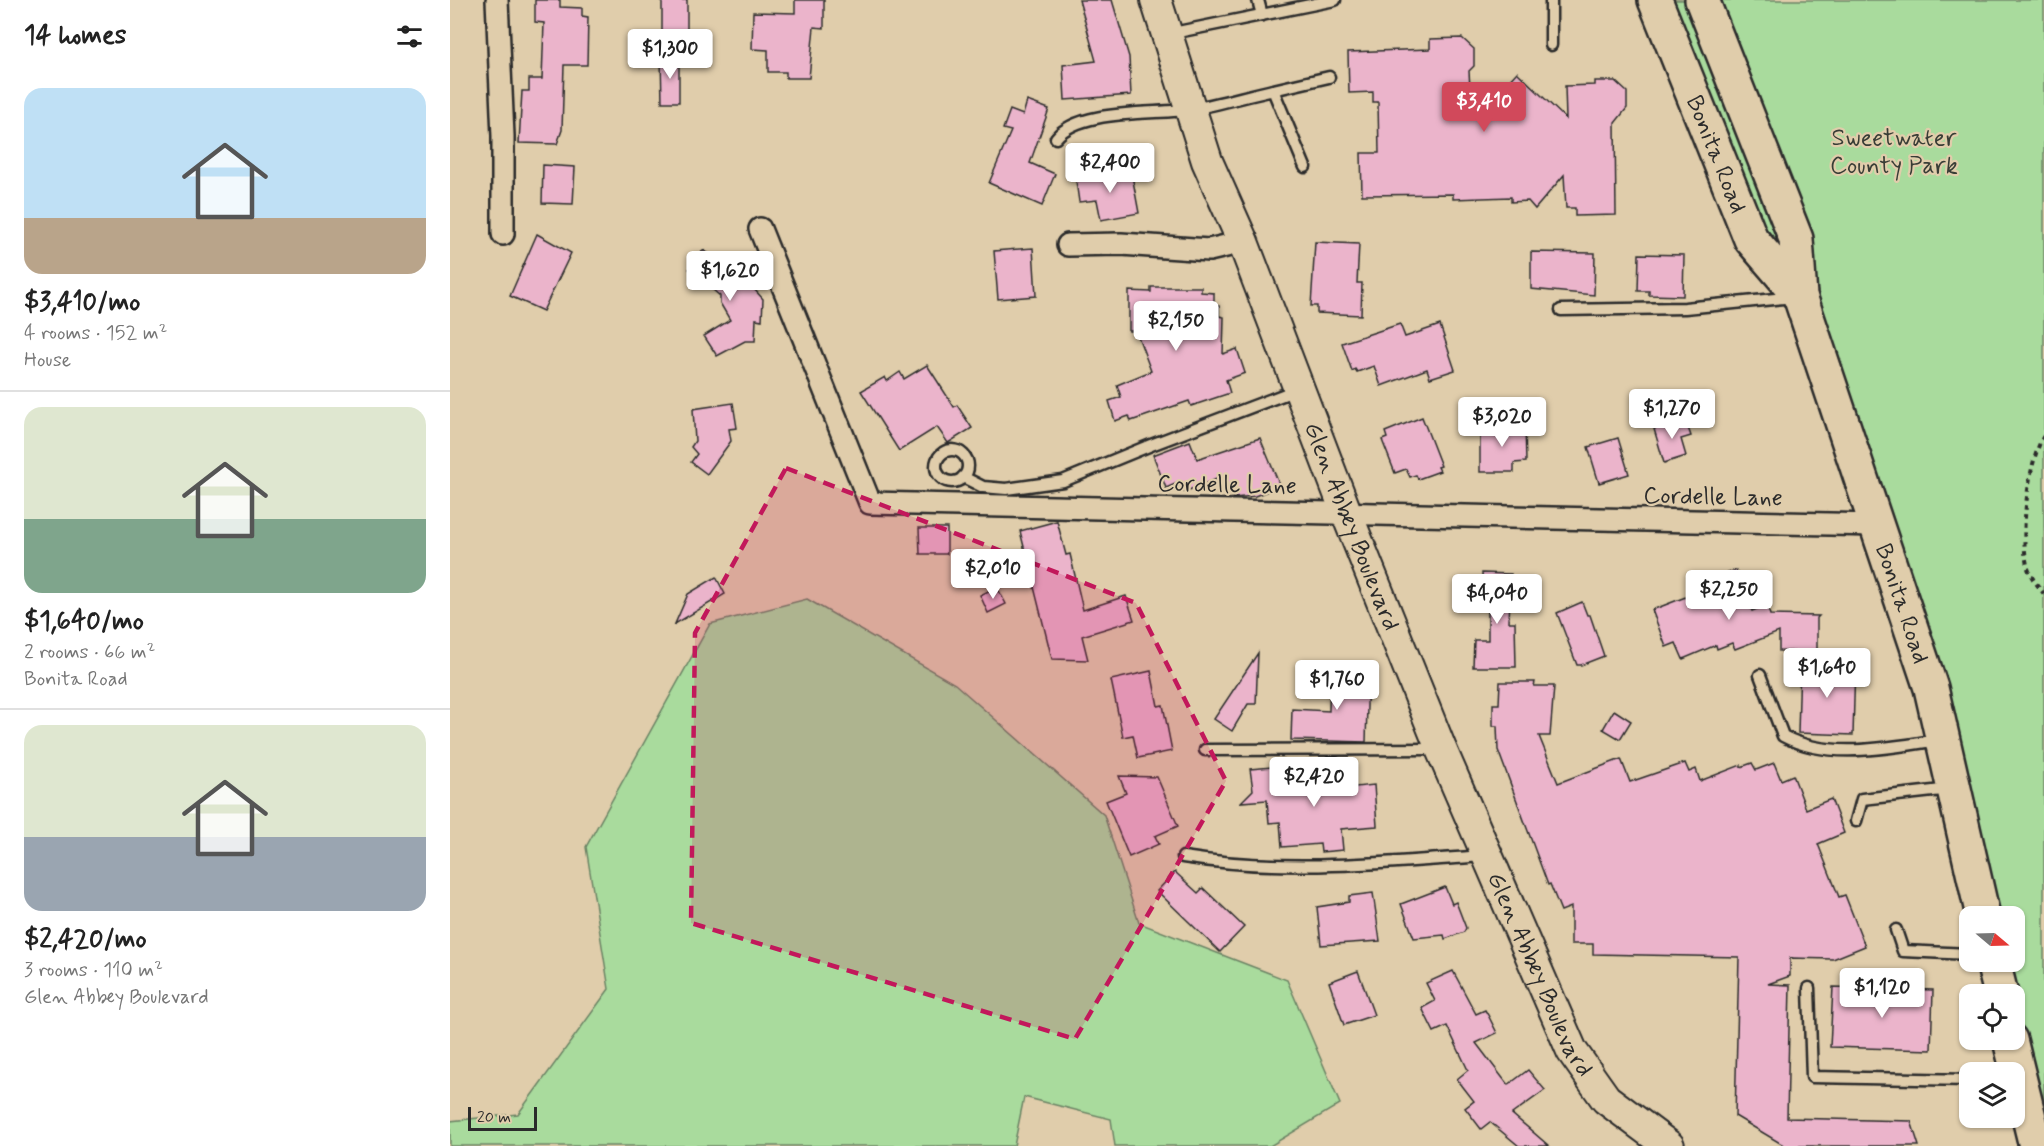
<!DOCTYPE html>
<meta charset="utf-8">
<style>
body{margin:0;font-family:Mynerve,sans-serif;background:#f2f2f2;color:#222;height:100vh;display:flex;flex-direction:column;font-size:22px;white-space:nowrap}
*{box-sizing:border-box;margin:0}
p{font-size:20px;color:#767676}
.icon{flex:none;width:33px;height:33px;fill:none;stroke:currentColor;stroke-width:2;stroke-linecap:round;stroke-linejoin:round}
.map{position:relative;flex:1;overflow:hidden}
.panel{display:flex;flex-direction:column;background:#fff;width:450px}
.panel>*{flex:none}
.needle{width:39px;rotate:109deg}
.tools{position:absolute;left:1509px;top:906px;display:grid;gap:12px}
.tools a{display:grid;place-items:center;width:66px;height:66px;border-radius:12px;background:#fff;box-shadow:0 2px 4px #0004;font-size:30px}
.scale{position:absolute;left:18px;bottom:15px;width:69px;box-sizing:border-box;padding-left:6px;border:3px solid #2b2b2b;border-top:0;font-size:16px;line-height:21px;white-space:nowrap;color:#2b2b2b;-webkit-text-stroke:4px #e0cdab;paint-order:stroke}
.price{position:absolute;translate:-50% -51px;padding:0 14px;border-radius:6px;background:#fff;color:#222;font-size:20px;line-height:39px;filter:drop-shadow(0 2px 3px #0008)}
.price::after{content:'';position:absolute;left:50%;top:36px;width:18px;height:14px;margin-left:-9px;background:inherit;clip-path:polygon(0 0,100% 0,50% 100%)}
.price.on{background:#d1495b;color:#fff}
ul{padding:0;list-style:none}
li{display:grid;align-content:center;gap:12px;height:318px;padding:0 24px}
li+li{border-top:2px solid #e0e0e0}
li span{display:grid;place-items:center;height:186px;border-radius:18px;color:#555}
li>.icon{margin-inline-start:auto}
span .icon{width:108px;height:108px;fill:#fffc;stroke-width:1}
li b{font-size:26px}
h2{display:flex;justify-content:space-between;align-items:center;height:72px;padding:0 24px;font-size:26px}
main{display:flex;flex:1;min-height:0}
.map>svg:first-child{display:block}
.green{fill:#a9db9d;stroke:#6a8364;stroke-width:1.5}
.building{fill:#ebb4cb;stroke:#2b2b2b;stroke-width:1.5}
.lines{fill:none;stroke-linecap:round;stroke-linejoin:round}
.lane-casing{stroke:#2b2b2b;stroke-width:15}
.street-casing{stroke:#2b2b2b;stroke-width:26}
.secondary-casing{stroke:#2b2b2b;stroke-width:34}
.primary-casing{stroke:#2b2b2b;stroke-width:38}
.path{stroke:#2b2b2b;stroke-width:4;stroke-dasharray:4.5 4.5;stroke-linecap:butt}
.lane{stroke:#e0cdab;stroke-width:10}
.street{stroke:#e0cdab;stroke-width:21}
.secondary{stroke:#e0cdab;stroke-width:30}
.primary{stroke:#e0cdab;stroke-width:33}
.marked{fill:#c2185b;fill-opacity:0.2;stroke:#c2185b;stroke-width:4.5;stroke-dasharray:12 8;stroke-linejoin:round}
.labels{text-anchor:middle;stroke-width:4.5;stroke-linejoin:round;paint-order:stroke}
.park-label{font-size:24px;fill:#383d36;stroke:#e0cdab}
.street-label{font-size:24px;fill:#2b2b2b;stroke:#e0cdab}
</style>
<main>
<section class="panel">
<h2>14 homes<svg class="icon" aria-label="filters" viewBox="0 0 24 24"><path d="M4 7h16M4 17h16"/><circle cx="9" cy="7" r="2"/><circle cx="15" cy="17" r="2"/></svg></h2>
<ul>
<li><span style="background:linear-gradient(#bfe0f5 70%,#b9a48a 0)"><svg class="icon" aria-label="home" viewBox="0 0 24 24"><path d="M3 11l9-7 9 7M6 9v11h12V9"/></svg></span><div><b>$3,410/mo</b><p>4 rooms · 152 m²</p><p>House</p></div></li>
<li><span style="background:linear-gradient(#dfe7d0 60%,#7fa58c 0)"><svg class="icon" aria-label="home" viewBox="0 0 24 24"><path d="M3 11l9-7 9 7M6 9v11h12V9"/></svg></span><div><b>$1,640/mo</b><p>2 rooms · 66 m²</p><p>Bonita Road</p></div></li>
<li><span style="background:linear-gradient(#dfe7d0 60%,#9aa5b1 0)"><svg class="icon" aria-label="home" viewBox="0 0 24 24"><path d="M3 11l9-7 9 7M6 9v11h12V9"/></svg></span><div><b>$2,420/mo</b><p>3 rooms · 110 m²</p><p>Glen Abbey Boulevard</p></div></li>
</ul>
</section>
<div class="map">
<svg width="1594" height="1146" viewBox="0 0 1594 1146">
<rect width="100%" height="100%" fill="#e0cdab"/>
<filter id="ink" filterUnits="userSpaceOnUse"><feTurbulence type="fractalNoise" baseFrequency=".0167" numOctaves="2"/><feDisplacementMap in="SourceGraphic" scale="12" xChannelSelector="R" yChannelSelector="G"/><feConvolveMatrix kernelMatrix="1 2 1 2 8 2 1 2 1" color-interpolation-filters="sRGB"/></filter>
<g filter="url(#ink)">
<g class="green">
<polygon points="1221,0 1594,0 1594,1146 1564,1040 1564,994 1543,962 1564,962 1564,916 1533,916 1428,524"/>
<polygon points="357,599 505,684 654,815 689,923 837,980 890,1104 820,1146 665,1146 661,1119 574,1097 564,1146 0,1146 0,1121 68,1114 159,989 136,847 260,624"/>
</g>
<g class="building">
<polygon points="85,0 110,0 110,7 132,8 132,16 138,17 137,65 114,65 112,130 107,144 69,143 72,91 79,91 79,79 92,79 94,23 85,22"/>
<rect x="212" y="0" width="25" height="42"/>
<polygon points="345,0 374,0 374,28 364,27 359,78 336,78 336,72 318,72 318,50 302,49 303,12 345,13"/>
<polygon points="629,0 662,0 679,57 681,95 615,100 613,65 646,61"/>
<polygon points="1012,38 1024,49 1024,66 1019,71 1021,106 1045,105 1055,95 1056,84 1067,72 1116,119 1115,86 1145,85 1145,81 1165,81 1177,92 1177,108 1165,123 1166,215 1125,216 1125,208 1116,208 1114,175 1085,209 1078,201 1061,202 1061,197 1003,199 1003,194 912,195 911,153 929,153 928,102 923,102 923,92 899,93 898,52 980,49 980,39"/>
<polygon points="229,57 229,102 212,102 211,58"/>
<polygon points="577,101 599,109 580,163 605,174 592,206 539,183 561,131 553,129 560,110 573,115"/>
<polygon points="93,165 125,167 123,204 92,203"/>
<polygon points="681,170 689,213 651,220 647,200 629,202 626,181"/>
<polygon points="87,234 121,253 93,311 60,296"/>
<polygon points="865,242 909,244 907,283 912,283 911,315 867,313 867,306 861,306"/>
<polygon points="583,248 586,296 548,299 544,251"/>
<polygon points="253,250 289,273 305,274 304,289 313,299 312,320 306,319 305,341 295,341 267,356 254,336 280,320 270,303 270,296 239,269"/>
<polygon points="1081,252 1145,253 1144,295 1081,289"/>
<polygon points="1189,254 1234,255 1233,296 1199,295 1199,291 1188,291"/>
<polygon points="701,287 751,287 751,292 764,293 764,306 769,306 769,316 774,317 773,354 787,349 795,373 776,380 780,393 741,406 739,401 681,421 679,416 665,421 659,401 671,397 667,385 701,371 686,331 679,331 679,291 701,292"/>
<polygon points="950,324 955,337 990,325 1005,370 980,378 977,369 931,386 924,366 907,372 905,369 902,371 892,343"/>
<polygon points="477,365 504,407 507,405 522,428 498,443 487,427 449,451 411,391 435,377 437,381 450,372 454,379"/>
<polygon points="283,403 287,428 279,429 281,441 257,474 241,462 247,454 241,447 245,441 243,409"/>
<polygon points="972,417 991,466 988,467 990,471 968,479 966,475 960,477 956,469 945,473 932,440 937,438 935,432"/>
<polygon points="1235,419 1241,436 1231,439 1236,456 1214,463 1204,429"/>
<polygon points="1030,426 1075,426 1076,462 1064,463 1064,472 1030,472"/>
<polygon points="810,438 830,486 805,496 783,498 778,486 773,488 769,478 734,492 730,482 716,488 703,455 740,441 747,459"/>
<polygon points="1168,438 1179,474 1149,483 1138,447"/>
<polygon points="607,521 616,555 620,554 633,610 676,596 684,620 632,636 638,660 602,659 570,531"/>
<polygon points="469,528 497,528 497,554 470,554"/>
<polygon points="1286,570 1302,611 1317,605 1320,615 1369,616 1367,618 1367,652 1329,651 1329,632 1285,649 1282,643 1267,649 1266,645 1233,659 1226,643 1216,647 1202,610 1246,593 1243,586"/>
<polygon points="1032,573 1061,574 1059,622 1065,622 1066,667 1023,667 1024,640 1038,640 1038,602 1033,602"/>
<polygon points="266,577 275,594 225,624 238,594"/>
<polygon points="547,587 556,604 538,613 530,595"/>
<polygon points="1132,602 1137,615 1140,615 1154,656 1131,665 1127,665 1107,613"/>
<polygon points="808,653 806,704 798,704 782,731 764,719"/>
<polygon points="1350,663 1405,664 1403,735 1348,733"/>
<polygon points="880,668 918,670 916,742 841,740 842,709 879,711"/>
<polygon points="701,671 708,706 713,705 722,751 688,758 683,735 673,737 661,680"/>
<polygon points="1050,682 1085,682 1084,686 1104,686 1100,736 1089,736 1108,783 1171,759 1180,782 1235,763 1239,772 1246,769 1250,781 1291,765 1291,767 1302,763 1306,770 1324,763 1331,780 1343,775 1356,809 1381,799 1394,833 1368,844 1389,897 1395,895 1415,946 1383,959 1340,958 1340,976 1318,984 1340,985 1337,1118 1461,1121 1469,1146 1335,1146 1285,1116 1289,957 1143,954 1143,944 1121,944 1121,907 1111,911 1100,884 1098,885 1048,750 1047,726 1043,726 1043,704 1049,704"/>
<polygon points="1164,710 1181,721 1170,739 1153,729"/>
<polygon points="822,767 824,786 869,781 868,776 895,774 896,788 924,785 927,826 891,829 893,850 871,852 870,844 832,847 830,822 819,823 817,800 791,802 803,790 800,769"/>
<polygon points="669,776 707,777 728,826 705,836 709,844 679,857 656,801 676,793"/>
<polygon points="725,872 748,893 753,888 794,927 770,952 707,891"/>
<polygon points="995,887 1002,904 1006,902 1016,928 1014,932 995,939 994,935 964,938 951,904"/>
<polygon points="923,893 930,941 871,945 867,907 899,902 899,896"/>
<polygon points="908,971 924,1015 894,1025 879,982"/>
<polygon points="1003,971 1026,1014 1035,1010 1038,1015 1047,1033 1026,1043 1058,1085 1078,1070 1095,1090 1062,1114 1099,1146 1069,1146 1040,1122 1031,1129 1015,1108 1024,1101 1007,1079 1018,1070 997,1026 984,1032 972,1008 985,1001 976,983"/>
<polygon points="1383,987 1483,990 1481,1050 1380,1047"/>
</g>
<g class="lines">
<defs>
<g id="lane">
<polyline points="808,0 812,15"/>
<polyline points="718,34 885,0"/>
<polyline points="1101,45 1101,0"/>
<polyline points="823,90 879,77"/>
<path d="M606,138C629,108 706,115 742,109C769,104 796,96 823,90L855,167"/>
<polyline points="1111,310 1235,308 1344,297"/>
<circle cx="502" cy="466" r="16"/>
<polyline points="513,477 533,487 556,489 613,481 701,445 846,390"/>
<path d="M1310,675L1333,736C1380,761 1439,747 1490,740"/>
<polyline points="755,750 988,749"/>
<polyline points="1406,821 1412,799 1501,789"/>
<path d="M733,857C832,873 935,863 1034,856"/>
<polyline points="1446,930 1453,951 1520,954"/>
<polyline points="1359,988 1362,1077 1520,1080"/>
</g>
<g id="street">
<polyline points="47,0 53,136 53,234"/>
<polyline points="310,229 420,503 1427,525"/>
<polyline points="618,245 671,244 759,250 793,242"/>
</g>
<g id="secondary">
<path id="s1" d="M706,0L757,161L793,242L896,512L991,749L1122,1051L1156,1099L1219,1146"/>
</g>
<g id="primary">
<path id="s2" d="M1205,0L1301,239L1350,296"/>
<path id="s3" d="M1252,0L1346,239L1350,296L1481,688L1533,916"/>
<polyline points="1543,962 1551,994"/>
<polyline points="1560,1040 1586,1146"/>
</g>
</defs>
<use href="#lane" class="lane-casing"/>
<use href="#street" class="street-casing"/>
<use href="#secondary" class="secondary-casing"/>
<use href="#primary" class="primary-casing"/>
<path class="path" d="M1594,436C1578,458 1568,545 1579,571C1582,579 1589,587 1594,594"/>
<use href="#lane" class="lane"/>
<use href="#street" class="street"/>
<use href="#secondary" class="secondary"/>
<use href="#primary" class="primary"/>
</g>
</g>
<path class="marked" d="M336,468L686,603L776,781L625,1039L241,923L245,633Z"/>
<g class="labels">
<g class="park-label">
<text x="1444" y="145">Sweetwater<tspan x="1444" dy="28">County Park</tspan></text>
</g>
<g class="street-label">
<text dy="8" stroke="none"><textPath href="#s2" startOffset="166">Bonita Road</textPath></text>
<text transform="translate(777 484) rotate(1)" y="8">Cordelle Lane</text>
<text transform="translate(1263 496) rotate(1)" y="8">Cordelle Lane</text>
<text dy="8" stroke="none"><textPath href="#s1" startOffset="562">Glen Abbey Boulevard</textPath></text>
<text dy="8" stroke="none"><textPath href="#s3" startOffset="638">Bonita Road</textPath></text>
<text dy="8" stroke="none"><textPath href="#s1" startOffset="1048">Glen Abbey Boulevard</textPath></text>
</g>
</g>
</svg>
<div class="tools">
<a><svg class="needle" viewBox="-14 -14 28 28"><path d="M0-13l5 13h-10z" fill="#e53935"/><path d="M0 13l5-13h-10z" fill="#767676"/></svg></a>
<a><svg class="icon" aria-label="locate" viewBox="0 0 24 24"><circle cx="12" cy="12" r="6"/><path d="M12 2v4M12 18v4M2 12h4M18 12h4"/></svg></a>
<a><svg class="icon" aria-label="layers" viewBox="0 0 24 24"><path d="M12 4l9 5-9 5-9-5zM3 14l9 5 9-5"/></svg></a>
</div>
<div class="scale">20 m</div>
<b class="price" style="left:220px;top:80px">$1,300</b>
<b class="price on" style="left:1034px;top:133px">$3,410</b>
<b class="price" style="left:660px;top:194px">$2,400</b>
<b class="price" style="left:280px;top:302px">$1,620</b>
<b class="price" style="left:726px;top:352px">$2,150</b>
<b class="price" style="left:1222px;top:440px">$1,270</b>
<b class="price" style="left:1052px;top:448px">$3,020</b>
<b class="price" style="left:543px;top:600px">$2,010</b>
<b class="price" style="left:1279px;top:621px">$2,250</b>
<b class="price" style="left:1047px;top:625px">$4,040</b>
<b class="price" style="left:1377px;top:699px">$1,640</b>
<b class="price" style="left:887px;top:711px">$1,760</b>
<b class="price" style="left:864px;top:808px">$2,420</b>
<b class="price" style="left:1432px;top:1019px">$1,120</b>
</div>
</main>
